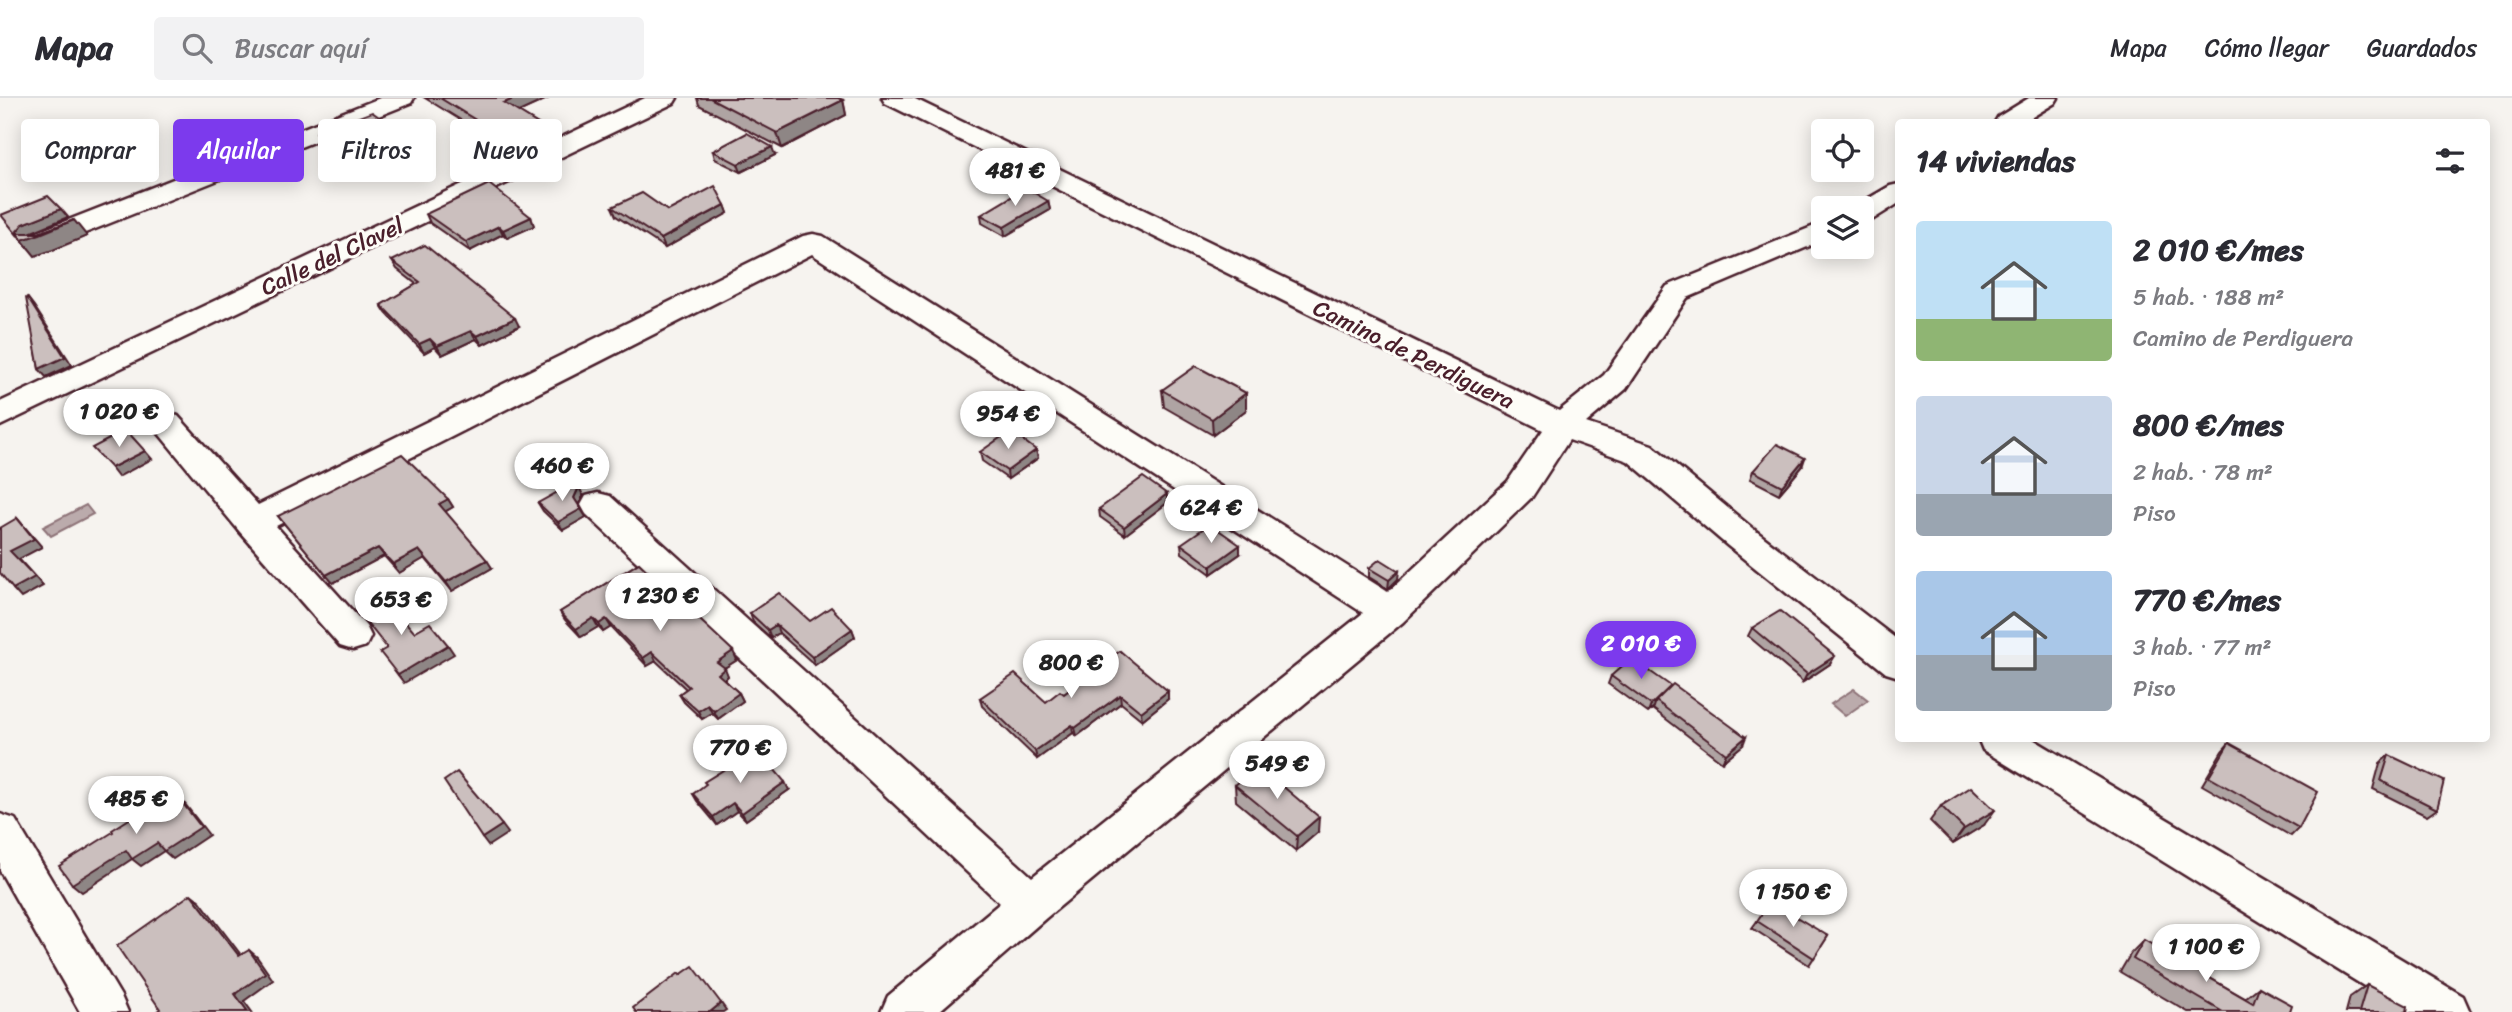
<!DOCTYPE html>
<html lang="es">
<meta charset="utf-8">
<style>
body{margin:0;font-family:Sriracha,sans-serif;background:#f2f2f3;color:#2b2b33;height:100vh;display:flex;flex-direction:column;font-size:26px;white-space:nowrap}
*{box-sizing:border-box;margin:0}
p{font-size:23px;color:#7c7c81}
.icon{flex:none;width:38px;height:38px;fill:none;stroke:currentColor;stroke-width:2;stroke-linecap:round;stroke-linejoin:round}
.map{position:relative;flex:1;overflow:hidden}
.sheet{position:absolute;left:1895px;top:21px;width:595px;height:623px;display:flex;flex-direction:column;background:#fff;border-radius:7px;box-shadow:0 4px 18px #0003}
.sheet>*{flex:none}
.hud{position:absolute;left:21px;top:21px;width:665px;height:63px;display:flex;gap:14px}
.fabs{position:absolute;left:1811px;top:21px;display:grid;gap:14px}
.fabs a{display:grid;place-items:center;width:63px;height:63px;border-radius:7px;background:#fff;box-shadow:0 4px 18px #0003;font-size:35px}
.price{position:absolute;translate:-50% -60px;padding:0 16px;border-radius:24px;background:#fff;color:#222;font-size:23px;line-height:46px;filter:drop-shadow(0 2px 4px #0008)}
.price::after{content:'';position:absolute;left:50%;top:42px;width:21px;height:16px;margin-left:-10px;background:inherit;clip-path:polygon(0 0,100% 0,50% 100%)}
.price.on{background:#7c3aed;color:#fff}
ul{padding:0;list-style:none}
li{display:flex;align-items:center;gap:21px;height:175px;padding:0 21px}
li span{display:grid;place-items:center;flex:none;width:196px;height:140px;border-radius:7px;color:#555}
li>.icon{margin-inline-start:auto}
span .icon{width:84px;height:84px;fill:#fffc;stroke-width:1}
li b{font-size:30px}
h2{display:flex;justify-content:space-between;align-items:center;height:84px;padding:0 21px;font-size:30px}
.tag{padding:0 24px;border-radius:7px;background:#fff;box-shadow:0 4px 18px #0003;font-size:24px;line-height:63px}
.tag.on{background:#7c3aed;color:#fff}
header{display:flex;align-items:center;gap:42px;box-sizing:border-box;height:98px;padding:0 35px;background:#fff;border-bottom:2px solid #e1e1e2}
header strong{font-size:33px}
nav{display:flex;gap:38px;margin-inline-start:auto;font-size:24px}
.search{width:490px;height:63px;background:#f2f2f3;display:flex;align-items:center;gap:18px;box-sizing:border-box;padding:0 24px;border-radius:7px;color:#7c7c81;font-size:26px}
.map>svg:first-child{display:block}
.water{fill:#bbabac;stroke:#8e7378;stroke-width:2}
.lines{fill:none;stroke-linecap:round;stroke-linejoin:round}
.minor-casing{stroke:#4a1f2b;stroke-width:5}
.minor{fill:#fdfcf7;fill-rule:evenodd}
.wall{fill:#afa4a3;stroke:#4a1f2b;stroke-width:2}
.shaded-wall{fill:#8e8685;stroke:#4a1f2b;stroke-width:2}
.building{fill:#cbbfbe;stroke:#4a1f2b;stroke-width:2}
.labels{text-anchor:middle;stroke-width:6;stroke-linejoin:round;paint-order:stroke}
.street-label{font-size:23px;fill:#4a1f2b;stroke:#fdfcf7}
</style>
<header>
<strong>Mapa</strong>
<div class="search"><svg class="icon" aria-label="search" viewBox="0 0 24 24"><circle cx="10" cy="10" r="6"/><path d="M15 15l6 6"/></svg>Buscar aquí</div>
<nav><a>Mapa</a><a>Cómo llegar</a><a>Guardados</a></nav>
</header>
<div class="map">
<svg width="2512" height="914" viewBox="0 0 2512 914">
<rect width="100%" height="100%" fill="#f6f3ef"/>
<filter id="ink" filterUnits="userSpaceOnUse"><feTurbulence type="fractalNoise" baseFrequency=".0143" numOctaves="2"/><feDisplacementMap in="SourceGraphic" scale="14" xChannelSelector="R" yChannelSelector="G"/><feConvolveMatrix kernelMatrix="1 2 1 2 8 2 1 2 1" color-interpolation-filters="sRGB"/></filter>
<g filter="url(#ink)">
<g class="water">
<polygon points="86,407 93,416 51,438 43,429"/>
<polygon points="1854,591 1868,602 1845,618 1831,606"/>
</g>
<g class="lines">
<defs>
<g id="minor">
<polygon points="380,0 414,0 411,5 50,149 40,151 30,149 26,143 30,137"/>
<polygon points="645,0 677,0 674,5 0,328 0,304"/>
<polygon points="882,0 913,0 1559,313 1604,277 1667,188 1824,124 1824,142 1687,200 1626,291 1586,325 1652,347 1752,430 1899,543 1899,579 1886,575 1728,448 1628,363 1569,342 1532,399 1403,524 1046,820 938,914 881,914 888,898 1000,805 586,416 581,407 586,398 598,395 610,398 1032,779 1363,515 812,156 276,428 366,528 371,538 366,548 353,552 340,548 240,434 151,326 156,318 167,315 178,318 258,407 803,138 813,136 823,138 1388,494 1508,383 1543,332 885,5"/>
<polygon points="2029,0 2058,0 2055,5 2024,24 1995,24 1998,19"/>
<polygon points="1899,86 1899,105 1872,122 1862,124 1862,110 1852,110 1890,88"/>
<polygon points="1978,640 2031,640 2463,898 2470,914 2406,914 1983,652"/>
<polygon points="0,716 15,721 121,898 128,914 80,914 0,773"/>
</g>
</defs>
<use href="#minor" class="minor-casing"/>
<use href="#minor" class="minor"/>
</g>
<g class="wall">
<polygon points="425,0 549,0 518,14 541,28 546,41 516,56"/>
<polygon points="697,0 838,0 843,2 846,17 782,50 699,7"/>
<polygon points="317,35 409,45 383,56 372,49 343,61 322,43"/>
<polygon points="713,53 775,57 741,74 715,61"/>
<polygon points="1048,103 1050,112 1005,138 982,125 981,117"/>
<polygon points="725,107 728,115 665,150 616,118 612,109 668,113"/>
<polygon points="426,116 531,119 534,128 507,140 503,136 470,153 430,125"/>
<polygon points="392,163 519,228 482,247 476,241 442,257 435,249 424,255 386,215 381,207 416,186 397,171"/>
<polygon points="1162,292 1246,312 1213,337 1164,309"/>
<polygon points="1036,352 1038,360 1008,381 982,363 980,354"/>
<polygon points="1802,369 1779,396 1750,381 1753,373"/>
<polygon points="583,397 579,407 586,419 563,432 543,413 538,405"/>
<polygon points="448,401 453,409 445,414 492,470 452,493 425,460 399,475 384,458 333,485 278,418"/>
<polygon points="1167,405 1125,437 1100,419 1099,411"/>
<polygon points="1181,446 1240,456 1211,476 1182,455"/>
<polygon points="639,465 737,562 724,570 728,578 724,582 739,595 743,603 718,621 712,615 702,621 684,604 679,596 686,591 656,563 647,568 611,529 603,534 598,529 581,539 565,522 560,514"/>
<polygon points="1369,470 1398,481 1388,491 1369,479"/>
<polygon points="750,515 810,523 852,531 855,539 815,567 779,535 771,540 753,524"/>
<polygon points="1752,530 1830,566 1803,584 1748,538"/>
<polygon points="1120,553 1168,601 1142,622 1121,605 1077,638 1073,635 1037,661 982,608 980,600 1046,604 1064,596"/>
<polygon points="1611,578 1743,647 1722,664 1653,611 1654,609 1648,615 1608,586"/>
<polygon points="2229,645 2299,730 2291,738 2202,687 2222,653"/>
<polygon points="2389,657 2437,711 2427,718 2373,691 2380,665"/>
<polygon points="1235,687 1318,734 1296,753 1236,703"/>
<polygon points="789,692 746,722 737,713 717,727 697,703 693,696"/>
<polygon points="1941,708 1984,727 1953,746 1930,723"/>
<polygon points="1757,823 1828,838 1809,867 1752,830"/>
<polygon points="2144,842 2245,900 2259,889 2291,914 2188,914 2120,874 2131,855"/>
<polygon points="2367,887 2407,914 2346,914 2350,899"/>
</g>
<g class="shaded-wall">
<polygon points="515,0 549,0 510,18 504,5"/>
<polygon points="843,2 846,17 782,50 777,35"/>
<polygon points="541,28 546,41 516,56 510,43"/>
<polygon points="405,37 409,45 383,56 378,48"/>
<polygon points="368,40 372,49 343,61 339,53"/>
<polygon points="772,49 775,57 741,74 738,66"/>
<polygon points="1048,103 1050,112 1005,138 1004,129"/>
<polygon points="725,107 728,115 665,150 661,141"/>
<polygon points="61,111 68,119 29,135 24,141 74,122 87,138 53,152 35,158 18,137 17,133 23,126"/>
<polygon points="531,119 534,128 507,140 503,132"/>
<polygon points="499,128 503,136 470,153 466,144"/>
<polygon points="27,199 34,208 72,267 46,279 39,271"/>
<polygon points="515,220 519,228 482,247 477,238"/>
<polygon points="471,233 476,241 442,257 437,248"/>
<polygon points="430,241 435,249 424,255 419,246"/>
<polygon points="1246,295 1246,312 1213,337 1212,321"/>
<polygon points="1036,352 1038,360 1008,381 1007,373"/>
<polygon points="145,353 152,361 118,379 111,370"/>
<polygon points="1805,360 1802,369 1779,396 1782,388"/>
<polygon points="579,389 583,397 579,408 574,400"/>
<polygon points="1167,396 1167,405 1125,437 1124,429"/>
<polygon points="448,401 453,409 444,414 439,406"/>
<polygon points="581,411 586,419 563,432 558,424"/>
<polygon points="17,420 42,449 19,461 43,488 21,500 13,491 10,453"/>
<polygon points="1240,447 1240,456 1211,476 1211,468"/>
<polygon points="378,450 384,458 333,485 326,477"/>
<polygon points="419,452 425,460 399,475 393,466"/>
<polygon points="487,462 492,470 452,493 446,484"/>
<polygon points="1399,473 1398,481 1388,491 1389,482"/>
<polygon points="593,520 598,529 581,539 576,531"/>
<polygon points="606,521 611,529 603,534 599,526"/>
<polygon points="776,527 779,535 771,540 768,532"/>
<polygon points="852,531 855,539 815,567 812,559"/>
<polygon points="448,547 454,556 404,585 398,577"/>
<polygon points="733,553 737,562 721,572 717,564"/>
<polygon points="652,554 656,563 647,568 643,560"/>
<polygon points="1835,558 1830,566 1803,584 1807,576"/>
<polygon points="725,570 728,578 721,584 718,576"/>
<polygon points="1671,588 1656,603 1654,609 1648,615 1651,607"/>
<polygon points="1168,593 1168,601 1142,622 1141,614"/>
<polygon points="739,595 743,603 718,621 714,613"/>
<polygon points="1120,597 1121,605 1077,638 1075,630"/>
<polygon points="708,607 712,615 702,621 698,613"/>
<polygon points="1072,627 1073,635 1037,661 1035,653"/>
<polygon points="1746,639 1743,647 1722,664 1726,656"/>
<polygon points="785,684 789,692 746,722 742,715"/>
<polygon points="173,693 181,701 209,737 173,761 164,753 141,768 132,761 82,794 72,786"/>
<polygon points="733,705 737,713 717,727 713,719"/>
<polygon points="1995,712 1984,727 1953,746 1964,731"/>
<polygon points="1319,719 1318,734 1296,753 1297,738"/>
<polygon points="502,727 508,735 488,748 482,740"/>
<polygon points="191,796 200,803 248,866 239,858"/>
<polygon points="249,852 257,859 273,882 244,903 252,914 248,914 235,896"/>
<polygon points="721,905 726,912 723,914 710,914"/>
</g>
<g class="building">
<polygon points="440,0 515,0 504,5 541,28 510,43"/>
<polygon points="710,0 838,0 843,2 777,35"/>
<polygon points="372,14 405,37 378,48 368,40 339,53 317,35"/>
<polygon points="747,35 772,49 738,66 713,53"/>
<polygon points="489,86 531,119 503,132 499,128 466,144 426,116"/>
<polygon points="715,88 725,107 661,141 612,109 642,95 668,113"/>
<polygon points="1026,90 1048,103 1004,129 981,117"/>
<polygon points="48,98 61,111 23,126 17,133 18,138 1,117"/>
<polygon points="74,122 40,136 22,142 17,135 38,135"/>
<polygon points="425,147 515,220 477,238 471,233 437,248 430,241 419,246 381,207 420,184 392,163"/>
<polygon points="27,199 65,259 39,271 26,200"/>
<polygon points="1196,268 1246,295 1212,321 1162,292"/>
<polygon points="126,332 145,353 111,370 92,350"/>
<polygon points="1010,333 1036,352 1007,373 980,354"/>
<polygon points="1777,346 1805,360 1782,388 1753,373"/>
<polygon points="402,356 448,401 439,406 487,462 446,484 419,452 393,466 378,450 326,477 278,418"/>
<polygon points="1143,379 1167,396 1124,429 1099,411"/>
<polygon points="574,385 579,389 574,400 581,411 558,424 538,405"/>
<polygon points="17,420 34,441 10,453 35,479 13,491 0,475 0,430"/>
<polygon points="1210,426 1240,447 1211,468 1181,446"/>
<polygon points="1380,461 1399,473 1389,482 1369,470"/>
<polygon points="639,465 733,553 717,564 725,570 718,576 739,595 714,613 708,607 698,613 679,596 689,589 652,554 643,560 606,521 599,526 593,520 576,531 560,514"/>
<polygon points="779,495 810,523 831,509 852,531 812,559 776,527 768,532 750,515"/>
<polygon points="384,499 414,534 430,525 448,547 398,577 380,554 387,550 358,513"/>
<polygon points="1780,513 1835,558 1807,576 1752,530"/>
<polygon points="1120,553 1168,593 1141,614 1120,597 1075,630 1072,627 1035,653 980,600 1015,576 1046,604 1060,593 1064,596"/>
<polygon points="1631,560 1671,588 1651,607 1611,578"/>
<polygon points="1673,586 1746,639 1726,656 1656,603"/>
<polygon points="2229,645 2318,694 2299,730 2209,679"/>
<polygon points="757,651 785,684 742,715 733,705 713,719 693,696 706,686 704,684"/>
<polygon points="2389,657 2444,683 2437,711 2381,683"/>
<polygon points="1259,668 1319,719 1297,738 1235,687"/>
<polygon points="457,674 502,727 482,740 444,683"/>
<polygon points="1971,689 1995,712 1964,731 1941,708"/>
<polygon points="173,693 201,729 164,753 157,745 132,761 126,752 72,786 59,768 113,734 112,732"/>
<polygon points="191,796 239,858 249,852 265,875 235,896 248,914 156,914 160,911 117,848"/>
<polygon points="1770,803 1828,838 1814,860 1757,823"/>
<polygon points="2144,842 2253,905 2259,889 2292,907 2290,913 2291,914 2223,914 2133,861"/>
<polygon points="693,868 721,905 710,914 636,914 633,910 679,875 680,877"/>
<polygon points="2367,887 2408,908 2407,914 2359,914"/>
</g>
</g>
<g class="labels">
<g class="street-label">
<text transform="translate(332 158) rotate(-25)" y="8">Calle del Clavel</text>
<text transform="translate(1414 256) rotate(26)" y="8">Camino de Perdiguera</text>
</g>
</g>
</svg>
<div class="fabs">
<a><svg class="icon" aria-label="locate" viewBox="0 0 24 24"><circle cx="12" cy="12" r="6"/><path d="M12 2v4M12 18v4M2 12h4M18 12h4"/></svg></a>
<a><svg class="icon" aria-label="layers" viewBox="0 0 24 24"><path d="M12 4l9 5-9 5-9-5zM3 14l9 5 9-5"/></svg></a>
</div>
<b class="price" style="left:1015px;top:110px">481 €</b>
<b class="price" style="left:119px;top:351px">1 020 €</b>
<b class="price" style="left:1008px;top:353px">954 €</b>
<b class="price" style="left:562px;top:405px">460 €</b>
<b class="price" style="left:1211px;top:447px">624 €</b>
<b class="price" style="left:660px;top:535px">1 230 €</b>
<b class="price" style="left:401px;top:539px">653 €</b>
<b class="price on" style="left:1641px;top:583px">2 010 €</b>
<b class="price" style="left:1071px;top:602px">800 €</b>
<b class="price" style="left:740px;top:687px">770 €</b>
<b class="price" style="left:1277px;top:703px">549 €</b>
<b class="price" style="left:136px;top:738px">485 €</b>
<b class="price" style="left:1793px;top:831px">1 150 €</b>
<b class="price" style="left:2206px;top:886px">1 100 €</b>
<div class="hud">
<a class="tag">Comprar</a>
<a class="tag on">Alquilar</a>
<a class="tag">Filtros</a>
<a class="tag">Nuevo</a>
</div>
<section class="sheet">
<h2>14 viviendas<svg class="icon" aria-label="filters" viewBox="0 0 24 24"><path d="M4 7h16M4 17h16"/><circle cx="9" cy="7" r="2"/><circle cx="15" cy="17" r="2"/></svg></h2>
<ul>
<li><span style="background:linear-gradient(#bfe0f5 70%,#8fb573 0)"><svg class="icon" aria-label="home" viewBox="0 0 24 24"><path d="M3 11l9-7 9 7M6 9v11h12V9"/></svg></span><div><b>2 010 €/mes</b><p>5 hab. · 188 m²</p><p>Camino de Perdiguera</p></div></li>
<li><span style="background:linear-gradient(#c9d6e8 70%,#9aa5b1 0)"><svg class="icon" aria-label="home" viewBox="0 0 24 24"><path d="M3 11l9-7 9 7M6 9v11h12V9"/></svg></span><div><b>800 €/mes</b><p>2 hab. · 78 m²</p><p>Piso</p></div></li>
<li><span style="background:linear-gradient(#a9c7e8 60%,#9aa5b1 0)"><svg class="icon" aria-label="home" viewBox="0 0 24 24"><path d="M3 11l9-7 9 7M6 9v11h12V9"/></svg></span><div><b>770 €/mes</b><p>3 hab. · 77 m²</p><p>Piso</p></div></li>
</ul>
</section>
</div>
